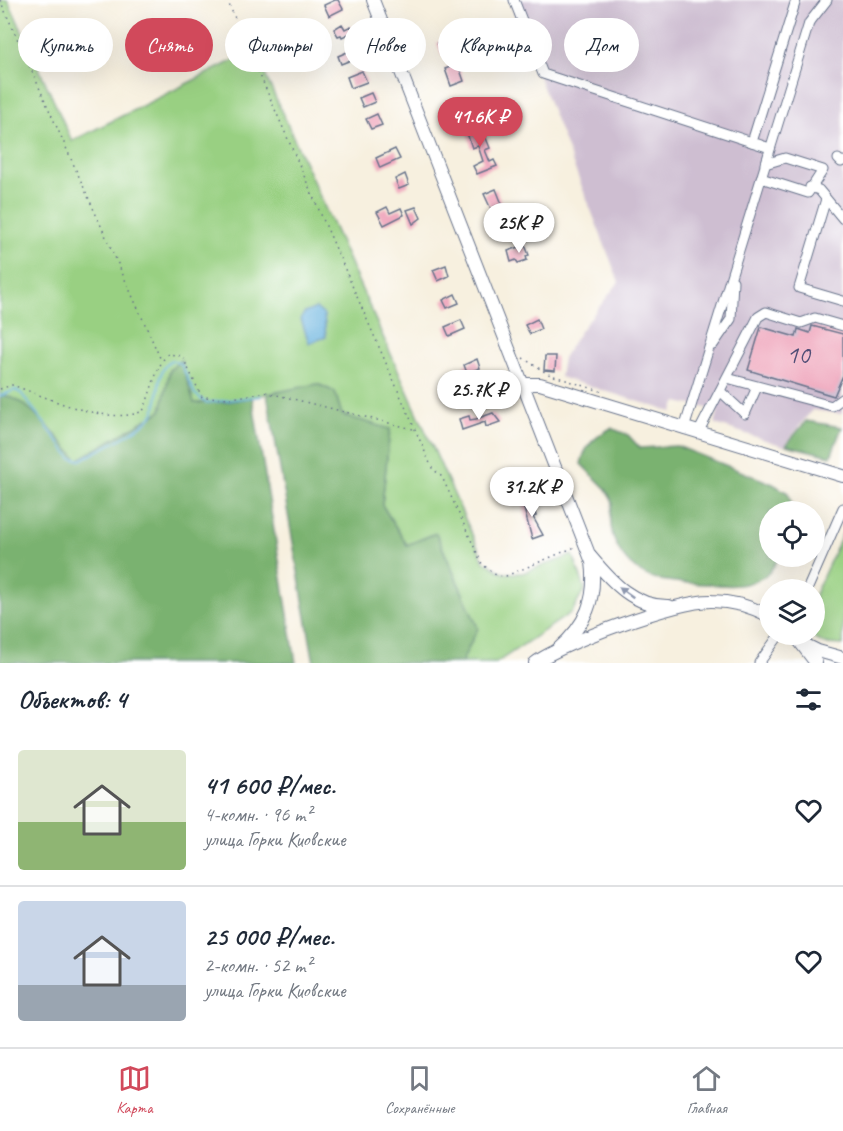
<!DOCTYPE html>
<html lang="ru">
<meta charset="utf-8">
<style>
body{margin:0;font-family:Caveat,sans-serif;background:#f2f2f3;color:#1f2937;height:100vh;display:flex;flex-direction:column;font-size:22px;white-space:nowrap}
*{box-sizing:border-box;margin:0}
p{font-size:20px;color:#747a83}
.icon{flex:none;width:33px;height:33px;fill:none;stroke:currentColor;stroke-width:2;stroke-linecap:round;stroke-linejoin:round}
.map{position:relative;height:663px;overflow:hidden}
.side{display:flex;flex-direction:column;background:#fff;flex:1}
.side>*{flex:none}
.guide{position:absolute;left:18px;top:18px;width:807px;height:54px;display:flex;gap:12px}
.fabs{position:absolute;left:759px;top:501px;display:grid;gap:12px}
.fabs a{display:grid;place-items:center;width:66px;height:66px;border-radius:50%;background:#fff;box-shadow:0 6px 24px #0002;font-size:30px}
.price{position:absolute;translate:-50% -51px;padding:0 14px;border-radius:21px;background:#fff;color:#222;font-size:20px;line-height:39px;filter:drop-shadow(0 2px 3px #0008)}
.price::after{content:'';position:absolute;left:50%;top:36px;width:18px;height:14px;margin-left:-9px;background:inherit;clip-path:polygon(0 0,100% 0,50% 100%)}
.price.on{background:#d1495b;color:#fff}
ul{padding:0;list-style:none}
li{display:flex;align-items:center;gap:18px;height:150px;padding:0 18px}
li+li{border-top:2px solid #e0e1e3}
li span{display:grid;place-items:center;flex:none;width:168px;height:120px;border-radius:6px;color:#555}
li>.icon{margin-inline-start:auto}
span .icon{width:72px;height:72px;fill:#fffc;stroke-width:1}
li b{font-size:26px}
h2{display:flex;justify-content:space-between;align-items:center;height:72px;padding:0 18px;font-size:26px}
.chip{padding:0 21px;border-radius:27px;background:#fff;box-shadow:0 6px 24px #0002;font-size:21px;line-height:54px}
.chip.on{background:#d1495b;color:#fff}
.dock{display:flex;justify-content:space-around;align-items:center;height:84px;border-top:2px solid #e0e1e3;background:#fff;font-size:16px;color:#747a83}
.dock a{display:grid;justify-items:center;gap:3px}
.dock .on{color:#d1495b}
.map>svg:first-child{display:block}
.industrial{fill:#cebed1}
.green{fill:#99d082;stroke:#5a8070;stroke-width:1.5}
.forest{fill:#7ab270;stroke:#4a7067;stroke-width:1.5}
.water{fill:#64b0dd;stroke:#40709e;stroke-width:1.5}
.lines{fill:none;stroke-linecap:round;stroke-linejoin:round}
.stream{stroke:#64b0dd;stroke-width:2}
.building{fill:#f0abc0}
.minor-casing{stroke:#68738b;stroke-width:11}
.major-casing{stroke:#68738b;stroke-width:14}
.path{stroke:#68738b;stroke-width:1.5;stroke-dasharray:1.5 4.5;stroke-linecap:butt}
.minor{stroke:#fff;stroke-width:9}
.major{stroke:#fff;stroke-width:12}
.oneway{fill:#8d97ae}
.labels{text-anchor:middle;stroke-width:5;stroke-linejoin:round;paint-order:stroke}
.number-label{font-size:26px;fill:#504e76}
</style>
<div class="map">
<svg width="843" height="663" viewBox="0 0 843 663">
<rect width="100%" height="100%" fill="#fff"/>
<filter id="ink" filterUnits="userSpaceOnUse"><feTurbulence type="fractalNoise" baseFrequency=".0167" numOctaves="2"/><feDisplacementMap in="SourceGraphic" scale="12" xChannelSelector="R" yChannelSelector="G"/><feConvolveMatrix kernelMatrix="1 2 1 2 8 2 1 2 1" color-interpolation-filters="sRGB"/></filter>
<filter id="wash" filterUnits="userSpaceOnUse"><feTurbulence type="fractalNoise" baseFrequency=".008" numOctaves="4" result="noise"/><feDisplacementMap in="SourceGraphic" scale="24" xChannelSelector="R" yChannelSelector="G"/><feGaussianBlur stdDeviation="1.35" result="paint"/><feColorMatrix in="noise" values="0 0 0 0 0 0 0 0 0 0 0 0 0 0 0 0 0 1.4 0 .05"/><feComposite in="paint" operator="in"/></filter>
<g filter="url(#wash)">
<rect width="100%" height="100%" fill="#f7f0df"/>
<polygon class="industrial" points="509,0 843,0 842,414 812,410 784,446 715,424 718,411 712,409 677,402 672,412 560,377 563,358 580,331 619,282"/>
<g class="green">
<path d="M0,0H8L72,141L254,50L484,561L503,573H522L573,555L585,589L572,612L496,663H461L478,628L436,533L407,545L382,505L390,429L342,415L335,392L318,384L226,402L194,403L181,360L170,370L161,411L78,460C62,443 23,392 0,396Z"/>
<polygon points="843,533 843,645 825,644 807,635 814,634 815,594"/>
</g>
<g class="forest">
<path d="M181,360L194,403L226,402L252,397L296,663H0V396C24,392 61,443 78,460L161,411L170,370Z"/>
<polygon points="317,384 335,392 342,415 390,429 382,505 407,545 436,533 478,628 461,663 314,663 267,394"/>
<polygon points="806,421 842,427 831,456 786,445"/>
<path d="M611,428L628,435L640,448L677,446L773,484L788,493L794,511L770,512V556L779,557C776,562 771,572 766,575C749,588 727,586 707,584C691,583 672,583 656,579C623,569 604,535 613,503L606,489L581,464C585,445 594,438 611,428Z"/>
</g>
<polygon class="water" points="316,308 324,315 326,337 309,343 301,319 304,313"/>
<g class="lines">
<path class="stream" d="M0,396L15,390L21,393L71,458L81,460C98,450 146,429 154,412C161,396 155,371 171,360L181,364L195,394L206,403L261,396"/>
</g>
<g id="blocks">
<g class="building">
<polygon points="335,0 338,0 343,9 329,16 324,5"/>
<polygon points="342,24 345,29 351,26 353,32 342,37 341,35 338,36 334,29"/>
<polygon points="447,39 452,53 442,56 437,43"/>
<polygon points="352,50 356,58 341,64 338,56"/>
<polygon points="458,64 464,81 451,86 445,69"/>
<polygon points="362,71 367,82 351,88 347,77"/>
<polygon points="371,93 375,102 363,107 359,98"/>
<polygon points="469,106 472,115 459,119 455,110"/>
<polygon points="377,114 382,125 371,129 366,119"/>
<polygon points="480,123 490,148 485,150 490,162 494,160 497,166 477,174 473,166 483,161 478,146 472,148 466,130"/>
<polygon points="395,149 400,159 380,168 376,158"/>
<polygon points="405,174 409,185 399,189 395,179"/>
<polygon points="496,189 502,204 491,209 484,194"/>
<polygon points="387,207 390,213 401,208 404,215 384,225 377,212"/>
<polygon points="416,207 421,218 413,224 407,210"/>
<polygon points="525,245 529,255 526,256 527,260 518,263 516,260 511,262 508,251"/>
<polygon points="446,265 449,276 438,281 433,270"/>
<polygon points="455,294 459,303 447,308 443,300"/>
<polygon points="537,319 541,329 530,334 525,325"/>
<polygon points="461,320 465,329 449,336 445,327"/>
<polygon points="812,326 843,334 843,375 834,396 748,370 761,327 796,337 798,329 810,333"/>
<polygon points="545,356 556,356 555,371 544,370"/>
<polygon points="477,359 480,368 467,373 464,365"/>
<polygon points="493,413 500,422 486,427 485,422 462,430 459,419 469,416 470,420 476,419"/>
<polygon points="532,498 536,516 533,517 543,535 532,539 522,501"/>
</g>
</g>
</g>
<g filter="url(#ink)">
<use href="#blocks" fill-opacity="0" stroke="#68738b" stroke-width="1.5"/>
<g class="lines">
<defs>
<g id="minor">
<polyline points="514,0 543,74 770,148"/>
<polyline points="752,142 796,0"/>
<polyline points="838,159 841,162 843,161"/>
<polyline points="761,178 808,193 823,170 785,158 765,164"/>
<polyline points="810,187 819,190 843,219"/>
<polyline points="826,199 799,288 843,301"/>
<polyline points="713,345 731,319 733,281"/>
<polyline points="727,378 832,406 843,398"/>
<polyline points="720,391 745,414 757,387"/>
<polyline points="684,429 809,23 827,0"/>
<polyline points="698,433 758,317 766,312 801,323 815,318 843,326"/>
<polyline points="807,590 843,508"/>
<polyline points="759,663 780,634"/>
</g>
<g id="major">
<path d="M373,0L592,562C597,599 586,625 558,649"/>
<polyline points="523,384 540,384 843,476"/>
<path d="M591,557C612,582 634,607 669,606"/>
<polyline points="794,634 816,663"/>
<polyline points="802,643 818,651 843,658"/>
<path d="M535,663C562,643 679,600 712,601C732,601 752,607 770,616"/>
</g>
</defs>
<use href="#minor" class="minor-casing"/>
<use href="#major" class="major-casing"/>
<g class="path">
<polyline points="0,0 161,360"/>
<polyline points="227,0 432,468 442,477 482,564 497,576 506,576 575,547"/>
<polyline points="523,358 548,374 603,392"/>
<path d="M0,389L12,385C48,397 107,427 143,411C151,394 156,365 168,354L182,356L202,397L233,398L265,392L413,429"/>
</g>
<use href="#minor" class="minor"/>
<use href="#major" class="major"/>
</g>
<defs><path id="oneway-solid" d="M-6-.8H1V-3.2L6.5 0L1 3.2V.8H-6Z" transform="scale(1.5)"/></defs>
<use class="oneway" href="#oneway-solid" transform="translate(626 592) rotate(-144)"/>
</g>
<g class="labels">
<g class="number-label">
<text x="798" y="363">10</text>
</g>
</g>
</svg>
<div class="fabs">
<a><svg class="icon" aria-label="locate" viewBox="0 0 24 24"><circle cx="12" cy="12" r="6"/><path d="M12 2v4M12 18v4M2 12h4M18 12h4"/></svg></a>
<a><svg class="icon" aria-label="layers" viewBox="0 0 24 24"><path d="M12 4l9 5-9 5-9-5zM3 14l9 5 9-5"/></svg></a>
</div>
<b class="price on" style="left:480px;top:148px">41.6K ₽</b>
<b class="price" style="left:519px;top:254px">25K ₽</b>
<b class="price" style="left:479px;top:421px">25.7K ₽</b>
<b class="price" style="left:532px;top:518px">31.2K ₽</b>
<div class="guide">
<a class="chip">Купить</a>
<a class="chip on">Снять</a>
<a class="chip">Фильтры</a>
<a class="chip">Новое</a>
<a class="chip">Квартира</a>
<a class="chip">Дом</a>
</div>
</div>
<section class="side">
<h2>Объектов: 4<svg class="icon" aria-label="filters" viewBox="0 0 24 24"><path d="M4 7h16M4 17h16"/><circle cx="9" cy="7" r="2"/><circle cx="15" cy="17" r="2"/></svg></h2>
<ul>
<li><span style="background:linear-gradient(#dfe7d0 60%,#8fb573 0)"><svg class="icon" aria-label="home" viewBox="0 0 24 24"><path d="M3 11l9-7 9 7M6 9v11h12V9"/></svg></span><div><b>41 600 ₽/мес.</b><p>4-комн. · 96 m²</p><p>улица Горки Киовские</p></div><svg class="icon" aria-label="heart" viewBox="0 0 24 24"><path d="M12 20l-8-8c-3-5 5-10 8-4 3-6 11-1 8 4z"/></svg></li>
<li><span style="background:linear-gradient(#c9d6e8 70%,#9aa5b1 0)"><svg class="icon" aria-label="home" viewBox="0 0 24 24"><path d="M3 11l9-7 9 7M6 9v11h12V9"/></svg></span><div><b>25 000 ₽/мес.</b><p>2-комн. · 52 m²</p><p>улица Горки Киовские</p></div><svg class="icon" aria-label="heart" viewBox="0 0 24 24"><path d="M12 20l-8-8c-3-5 5-10 8-4 3-6 11-1 8 4z"/></svg></li>
</ul>
</section>
<nav class="dock">
<a class="on"><svg class="icon" aria-label="map" viewBox="0 0 24 24"><path d="M3 6l6-2 6 2 6-2v14l-6 2-6-2-6 2zM9 4v14M15 6v14"/></svg>Карта</a>
<a><svg class="icon" aria-label="saved" viewBox="0 0 24 24"><path d="M7 4h10v16l-5-4-5 4z"/></svg>Сохранённые</a>
<a><svg class="icon" aria-label="home" viewBox="0 0 24 24"><path d="M3 11l9-7 9 7M6 9v11h12V9"/></svg>Главная</a>
</nav>
